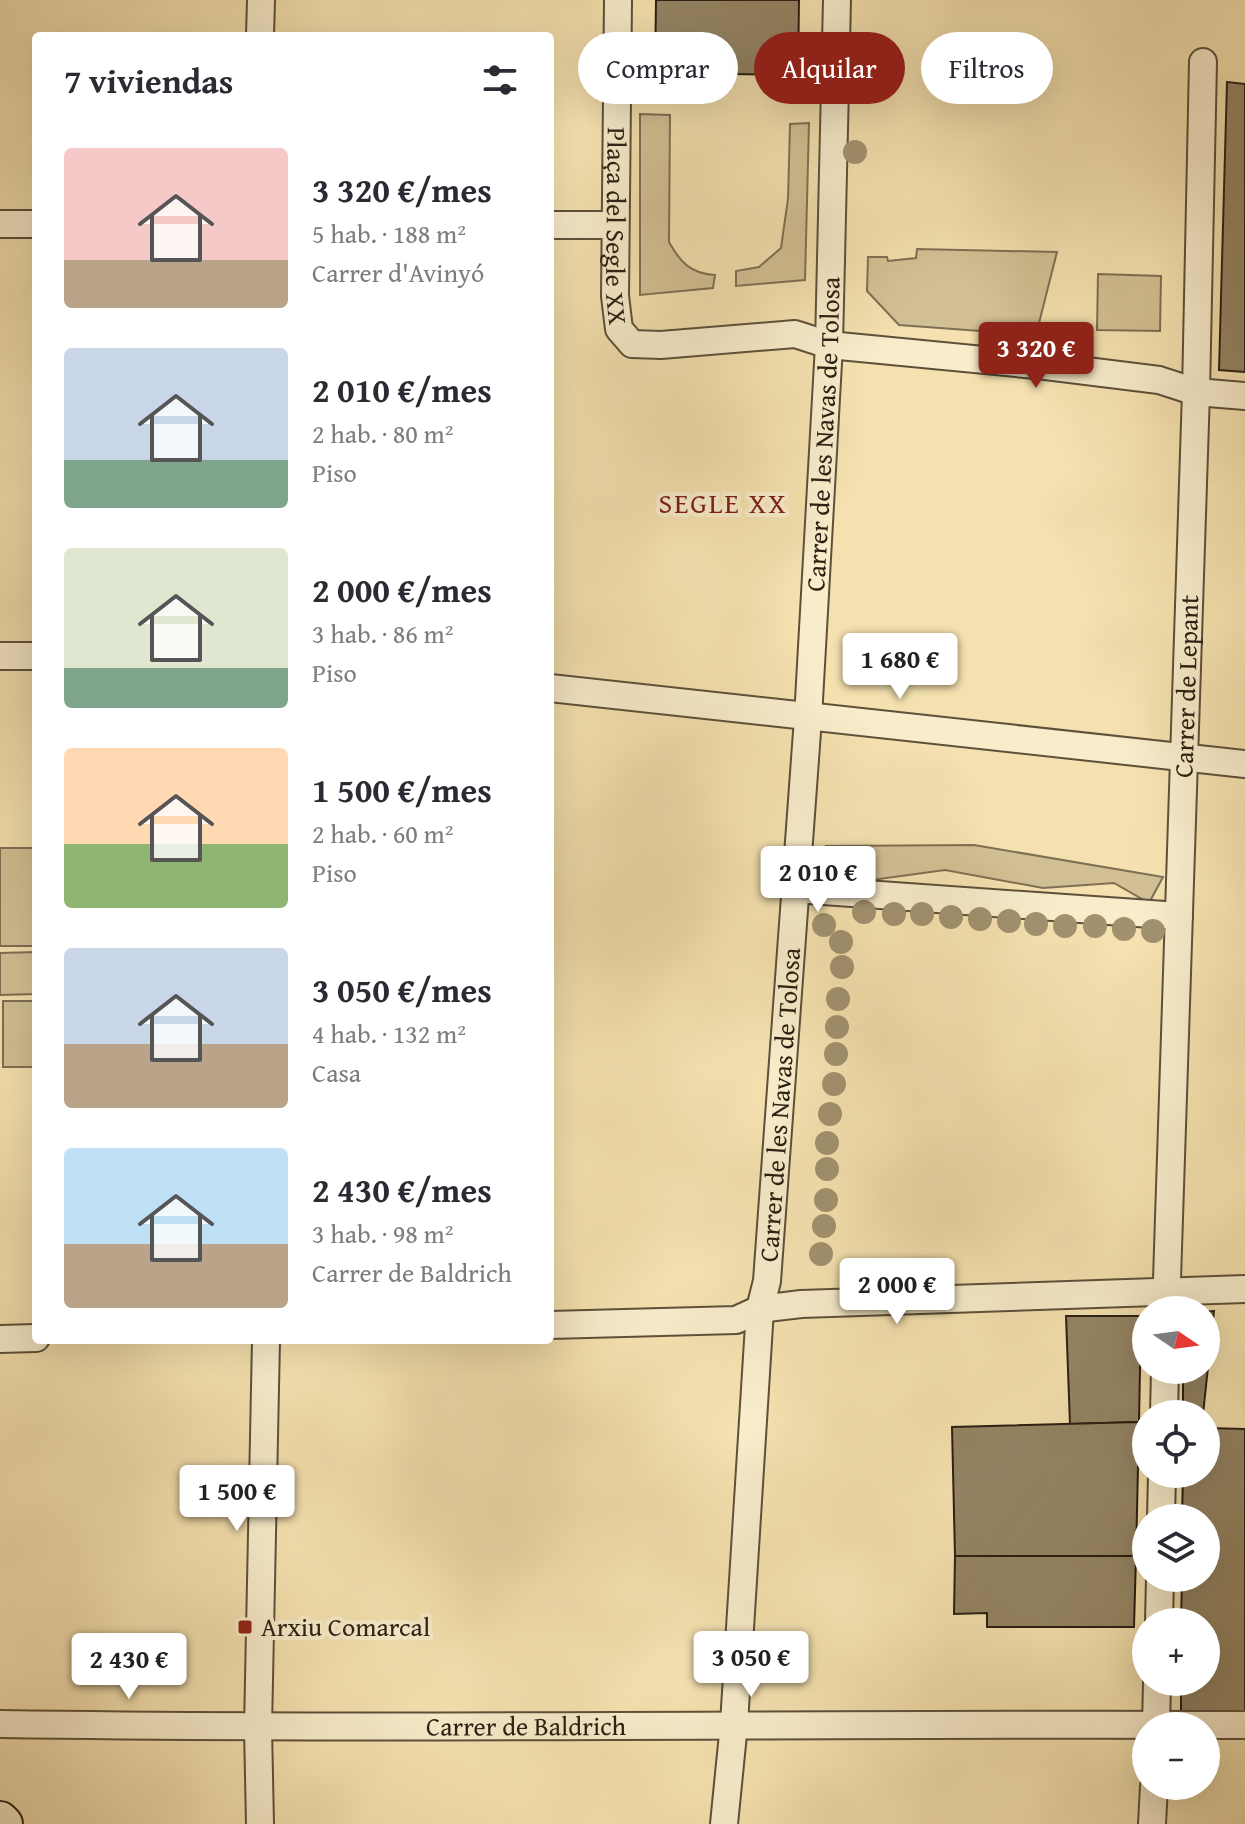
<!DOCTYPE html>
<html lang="es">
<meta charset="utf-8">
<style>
body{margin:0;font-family:"Gentium Book Plus",serif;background:#f7f7f7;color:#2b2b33;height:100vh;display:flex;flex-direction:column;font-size:30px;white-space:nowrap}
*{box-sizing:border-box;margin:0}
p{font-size:26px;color:#7c7c81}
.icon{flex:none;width:44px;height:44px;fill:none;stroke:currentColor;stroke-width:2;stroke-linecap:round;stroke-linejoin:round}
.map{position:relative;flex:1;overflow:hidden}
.drawer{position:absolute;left:32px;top:32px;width:522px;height:1312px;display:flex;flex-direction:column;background:#fff;border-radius:8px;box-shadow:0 8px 32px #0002}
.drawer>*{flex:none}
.hud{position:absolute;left:578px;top:32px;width:546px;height:72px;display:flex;gap:16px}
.needle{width:52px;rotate:103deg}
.buttons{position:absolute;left:1132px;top:1296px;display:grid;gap:16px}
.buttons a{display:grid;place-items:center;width:88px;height:88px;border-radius:50%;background:#fff;box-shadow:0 8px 32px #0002;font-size:40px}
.price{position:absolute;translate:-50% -68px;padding:0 18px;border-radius:8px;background:#fff;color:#222;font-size:26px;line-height:52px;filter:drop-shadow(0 2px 4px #0008)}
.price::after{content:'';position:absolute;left:50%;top:48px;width:24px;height:18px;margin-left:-12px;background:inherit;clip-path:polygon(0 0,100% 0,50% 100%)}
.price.current{background:#8f2418;color:#fff}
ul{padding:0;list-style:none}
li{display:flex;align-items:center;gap:24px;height:200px;padding:0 32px}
li span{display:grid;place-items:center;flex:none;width:224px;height:160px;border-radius:8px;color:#555}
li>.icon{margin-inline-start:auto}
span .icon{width:96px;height:96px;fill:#fffc;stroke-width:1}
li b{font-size:34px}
h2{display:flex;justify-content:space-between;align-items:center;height:96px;padding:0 32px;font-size:34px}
.pill{padding:0 28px;border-radius:36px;background:#fff;box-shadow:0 8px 32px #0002;font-size:28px;line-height:72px}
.pill.current{background:#8f2418;color:#fff}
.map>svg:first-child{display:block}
.green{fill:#d2c094;stroke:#7e7054;stroke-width:2}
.building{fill:#948464;stroke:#2b1f13;stroke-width:2}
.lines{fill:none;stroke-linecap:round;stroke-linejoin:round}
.street-casing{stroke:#5d503a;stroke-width:30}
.secondary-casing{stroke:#2b1f13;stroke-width:40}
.street{stroke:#f8eccb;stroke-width:26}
.secondary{stroke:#f8eccb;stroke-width:36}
.tree{fill:#a1916f}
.poi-dot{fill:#8f2418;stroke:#f8eccb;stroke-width:3}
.labels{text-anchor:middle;stroke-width:8;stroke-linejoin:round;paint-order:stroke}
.street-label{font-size:26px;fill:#2b1f13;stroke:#f8eccb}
.poi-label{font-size:26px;fill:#2b1f13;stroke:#f8eccb;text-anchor:start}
.neighbourhood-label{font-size:28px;letter-spacing:2px;fill:#7a1f14;stroke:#f8eccb}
</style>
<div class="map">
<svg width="1245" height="1824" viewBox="0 0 1245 1824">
<rect width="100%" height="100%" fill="#f4e1af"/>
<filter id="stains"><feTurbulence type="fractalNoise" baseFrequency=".0025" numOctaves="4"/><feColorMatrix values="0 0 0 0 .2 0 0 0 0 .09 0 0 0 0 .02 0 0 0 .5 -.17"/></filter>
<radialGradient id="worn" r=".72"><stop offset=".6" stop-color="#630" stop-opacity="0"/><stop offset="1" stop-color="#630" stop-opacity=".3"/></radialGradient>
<g class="green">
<path d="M640,114L670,115L669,242C680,262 691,274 715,275L713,288L640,295Z"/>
<polygon points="809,123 805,280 736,286 736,271 759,267 781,248 788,199 790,124"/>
<polygon points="917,249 1057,252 1036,335 899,325 867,291 868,257 887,257 888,261 916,258"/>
<polygon points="1098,274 1161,276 1160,331 1097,330"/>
<polygon points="974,845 1163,877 1149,903 1114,883 1043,888 945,870 836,885 826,846"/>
<rect x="0" y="848" width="36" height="98"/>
<polygon points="36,952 36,994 0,995 0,953"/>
<rect x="3" y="1001" width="33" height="66"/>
</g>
<g class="building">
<polygon points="656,0 799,0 798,75 655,73"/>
<polygon points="1227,82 1245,84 1245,372 1219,370"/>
<polygon points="1214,1311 1203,1414 1183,1414 1183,1370 1206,1370 1206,1312"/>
<polygon points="1066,1316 1141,1316 1139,1422 1070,1424"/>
<polygon points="1139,1422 1136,1556 955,1556 952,1427"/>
<polygon points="1206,1428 1245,1429 1245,1712 1181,1713 1181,1682 1206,1682 1206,1622 1181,1622 1182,1578 1206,1578 1206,1518 1182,1518 1183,1474 1206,1474"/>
<polygon points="955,1556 1136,1556 1134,1627 987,1627 987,1613 954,1614"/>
</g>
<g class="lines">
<defs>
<g id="street">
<path id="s1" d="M618,0L615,296L619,329L632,344L661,345L795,334L829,345L1046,366L1159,380L1196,392L1245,396"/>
<polyline points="260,36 261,0"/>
<polyline points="0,224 36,224"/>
<polyline points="550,225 614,225"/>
<polyline points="0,656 36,656"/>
<polyline points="550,688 1245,764"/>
<polyline points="795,889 1179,916"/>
<path id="s2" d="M1166,1310L1196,392L1203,62"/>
<polyline points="550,1325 736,1320 760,1309 801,1304 1245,1289"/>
<polyline points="0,1339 36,1338"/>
<polyline points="1164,1414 1165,1370"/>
<polyline points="1161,1518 1162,1474"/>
<polyline points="1159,1622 1160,1578"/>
<path id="s3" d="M0,1724C415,1730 830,1723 1245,1725"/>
<polyline points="1156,1726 1157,1682"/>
<polyline points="260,1824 258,1728 266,1340"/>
<path id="s4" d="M724,1824L734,1724L760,1309L767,1281L808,718L829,345L837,0"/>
<polyline points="1152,1824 1154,1786"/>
</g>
<polyline id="secondary" points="0,1820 4,1824"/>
</defs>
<use href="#street" class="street-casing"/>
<use href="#secondary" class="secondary-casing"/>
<use href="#street" class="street"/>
<use href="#secondary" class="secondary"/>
</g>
<g class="tree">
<circle cx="855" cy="152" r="12"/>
<circle cx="864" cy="912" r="12"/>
<circle cx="894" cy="914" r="12"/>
<circle cx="922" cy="914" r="12"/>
<circle cx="951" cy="917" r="12"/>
<circle cx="980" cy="919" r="12"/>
<circle cx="1009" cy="921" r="12"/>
<circle cx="1036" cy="924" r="12"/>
<circle cx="824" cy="925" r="12"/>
<circle cx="1065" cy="926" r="12"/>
<circle cx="1095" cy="926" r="12"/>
<circle cx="1124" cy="929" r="12"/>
<circle cx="1153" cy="931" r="12"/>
<circle cx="841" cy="942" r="12"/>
<circle cx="842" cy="967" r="12"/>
<circle cx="838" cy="999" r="12"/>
<circle cx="837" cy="1027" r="12"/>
<circle cx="836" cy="1054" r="12"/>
<circle cx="834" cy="1084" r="12"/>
<circle cx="830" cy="1114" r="12"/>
<circle cx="827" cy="1143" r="12"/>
<circle cx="827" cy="1169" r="12"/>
<circle cx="826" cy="1200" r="12"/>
<circle cx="824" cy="1226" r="12"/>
<circle cx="821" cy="1254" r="12"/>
</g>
<rect class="poi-dot" x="237" y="1619" width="16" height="16" rx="4"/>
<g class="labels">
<g class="street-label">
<text dy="9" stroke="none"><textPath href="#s1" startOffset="226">Plaça del Segle XX</textPath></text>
<text dy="9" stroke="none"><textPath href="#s4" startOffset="1394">Carrer de les Navas de Tolosa</textPath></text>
<text dy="9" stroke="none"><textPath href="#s2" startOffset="624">Carrer de Lepant</textPath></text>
<text dy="9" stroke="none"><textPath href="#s4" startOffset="722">Carrer de les Navas de Tolosa</textPath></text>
<text dy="9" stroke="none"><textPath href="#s3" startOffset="526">Carrer de Baldrich</textPath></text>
</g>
<g class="poi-label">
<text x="261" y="1636">Arxiu Comarcal</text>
</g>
<g class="neighbourhood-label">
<text x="723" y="513">SEGLE XX</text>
</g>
</g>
<rect width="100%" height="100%" filter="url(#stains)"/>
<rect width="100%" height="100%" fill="url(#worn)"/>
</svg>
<div class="buttons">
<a><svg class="needle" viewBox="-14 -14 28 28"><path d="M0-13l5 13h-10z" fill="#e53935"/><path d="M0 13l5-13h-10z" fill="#7c7c81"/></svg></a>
<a><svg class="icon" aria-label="locate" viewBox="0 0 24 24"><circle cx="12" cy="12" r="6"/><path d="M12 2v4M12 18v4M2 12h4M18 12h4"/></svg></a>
<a><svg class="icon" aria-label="layers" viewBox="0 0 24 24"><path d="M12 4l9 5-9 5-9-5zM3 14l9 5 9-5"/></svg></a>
<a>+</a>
<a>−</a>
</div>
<b class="price current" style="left:1036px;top:390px">3 320 €</b>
<b class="price" style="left:900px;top:701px">1 680 €</b>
<b class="price" style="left:818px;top:914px">2 010 €</b>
<b class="price" style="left:897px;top:1326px">2 000 €</b>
<b class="price" style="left:237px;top:1533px">1 500 €</b>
<b class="price" style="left:751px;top:1699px">3 050 €</b>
<b class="price" style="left:129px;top:1701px">2 430 €</b>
<div class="hud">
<a class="pill">Comprar</a>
<a class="pill current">Alquilar</a>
<a class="pill">Filtros</a>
</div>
<section class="drawer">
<h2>7 viviendas<svg class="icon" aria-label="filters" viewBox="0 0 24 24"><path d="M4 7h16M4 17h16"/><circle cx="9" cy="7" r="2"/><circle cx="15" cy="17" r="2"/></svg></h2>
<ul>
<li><span style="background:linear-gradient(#f6c9c9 70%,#b9a48a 0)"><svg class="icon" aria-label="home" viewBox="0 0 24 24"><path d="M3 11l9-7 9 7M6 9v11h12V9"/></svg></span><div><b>3 320 €/mes</b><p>5 hab. · 188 m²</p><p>Carrer d'Avinyó</p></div></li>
<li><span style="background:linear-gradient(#c9d6e8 70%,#7fa58c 0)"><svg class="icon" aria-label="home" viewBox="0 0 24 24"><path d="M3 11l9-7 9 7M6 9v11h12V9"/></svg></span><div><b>2 010 €/mes</b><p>2 hab. · 80 m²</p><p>Piso</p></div></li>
<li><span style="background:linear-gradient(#dfe7d0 75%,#7fa58c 0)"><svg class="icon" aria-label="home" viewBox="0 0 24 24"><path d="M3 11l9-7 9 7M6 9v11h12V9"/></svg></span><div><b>2 000 €/mes</b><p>3 hab. · 86 m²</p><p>Piso</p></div></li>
<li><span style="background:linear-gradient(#ffd9b3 60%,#8fb573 0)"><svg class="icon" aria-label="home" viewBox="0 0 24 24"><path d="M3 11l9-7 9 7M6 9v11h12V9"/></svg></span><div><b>1 500 €/mes</b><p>2 hab. · 60 m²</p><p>Piso</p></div></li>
<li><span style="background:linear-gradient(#c9d6e8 60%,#b9a48a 0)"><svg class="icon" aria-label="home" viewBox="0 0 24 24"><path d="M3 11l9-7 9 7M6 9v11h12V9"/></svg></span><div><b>3 050 €/mes</b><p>4 hab. · 132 m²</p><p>Casa</p></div></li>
<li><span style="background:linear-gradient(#bfe0f5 60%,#b9a48a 0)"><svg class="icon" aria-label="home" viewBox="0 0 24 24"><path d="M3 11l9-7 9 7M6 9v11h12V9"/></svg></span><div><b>2 430 €/mes</b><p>3 hab. · 98 m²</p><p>Carrer de Baldrich</p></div></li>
</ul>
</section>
</div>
